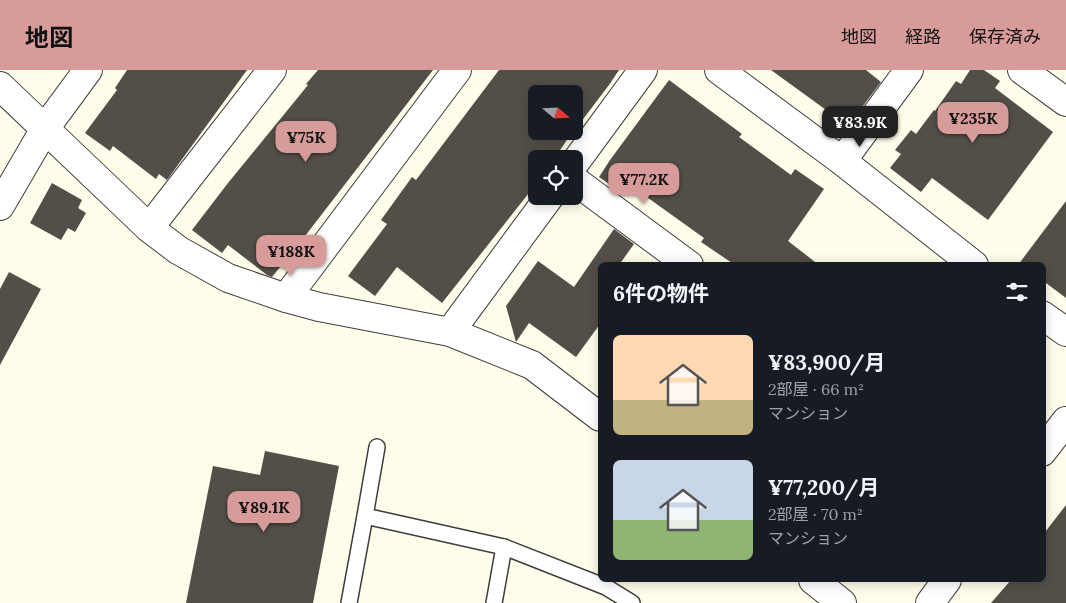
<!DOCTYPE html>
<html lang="ja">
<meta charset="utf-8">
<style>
body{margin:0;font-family:Lora,"Noto Sans JP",serif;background:#242831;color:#f1f3f6;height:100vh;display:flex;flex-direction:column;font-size:19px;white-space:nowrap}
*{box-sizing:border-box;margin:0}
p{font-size:16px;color:#9ea1a6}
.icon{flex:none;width:28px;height:28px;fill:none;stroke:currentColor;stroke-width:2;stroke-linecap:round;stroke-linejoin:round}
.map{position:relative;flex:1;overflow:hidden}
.details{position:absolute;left:598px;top:192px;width:448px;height:320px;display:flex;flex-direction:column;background:#171b24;border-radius:8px;box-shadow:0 2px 12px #0003}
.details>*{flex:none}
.needle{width:32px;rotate:109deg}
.buttons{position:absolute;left:528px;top:15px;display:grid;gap:10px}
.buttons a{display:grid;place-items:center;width:55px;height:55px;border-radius:8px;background:#171b24;box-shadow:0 2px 12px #0003;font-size:25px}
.price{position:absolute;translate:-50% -42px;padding:0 11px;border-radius:10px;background:#d79c99;color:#111;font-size:16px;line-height:32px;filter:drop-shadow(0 1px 2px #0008)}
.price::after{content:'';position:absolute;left:50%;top:30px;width:15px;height:11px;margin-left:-8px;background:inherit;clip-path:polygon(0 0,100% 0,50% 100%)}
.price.current{background:#222;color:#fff}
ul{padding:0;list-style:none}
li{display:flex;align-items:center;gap:15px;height:125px;padding:0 15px}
li span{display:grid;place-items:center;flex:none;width:140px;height:100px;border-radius:8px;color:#555}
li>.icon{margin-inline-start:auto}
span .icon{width:60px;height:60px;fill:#fffc;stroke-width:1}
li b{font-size:21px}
h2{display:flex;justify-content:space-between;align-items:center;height:60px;padding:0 15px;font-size:21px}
header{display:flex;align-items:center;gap:30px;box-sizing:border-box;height:70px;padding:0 25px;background:#d79c99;color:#111}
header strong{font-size:24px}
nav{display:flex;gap:28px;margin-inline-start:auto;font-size:18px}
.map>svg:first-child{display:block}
.building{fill:#534e48}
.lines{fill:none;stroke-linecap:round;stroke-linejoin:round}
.service-casing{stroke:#3e3e3e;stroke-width:18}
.minor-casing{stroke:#3e3e3e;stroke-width:30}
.tertiary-casing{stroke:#3e3e3e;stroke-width:30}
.service{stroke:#fff;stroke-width:15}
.minor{stroke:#fff;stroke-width:28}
.tertiary{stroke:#fff;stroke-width:28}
</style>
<header>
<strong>地図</strong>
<nav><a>地図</a><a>経路</a><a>保存済み</a></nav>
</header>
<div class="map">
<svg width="1066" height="533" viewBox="0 0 1066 533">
<rect width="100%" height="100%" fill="#fefdea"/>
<g class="building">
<polygon points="127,0 247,0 167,110 159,104 156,109 113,76 110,81 85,63 117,20 115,18"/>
<polygon points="318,0 433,0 302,170 272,207 267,205 228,175 222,183 192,160 228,113 308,15 306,14"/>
<polygon points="499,0 619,0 609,15 574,61 574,24 536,24 536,61 573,61 554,89 536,89 536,114 442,233 397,197 375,226 348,206 387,154 381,150 412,107 416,110"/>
<polygon points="771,0 866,0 881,12 851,52 836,41 833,45"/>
<polygon points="970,0 984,0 1000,11 995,18 1053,62 988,150 932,108 921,122 890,98 901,84 895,80 911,60 916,64 934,40 935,41 956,11 961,14"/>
<polygon points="669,10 742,64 739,67 791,105 795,99 824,119 788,171 819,195 735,195 701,172 704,168 630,115 624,124 599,107 610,90"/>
<polygon points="52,113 82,130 78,138 86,143 75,162 68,158 61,170 30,153"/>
<polygon points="1066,131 1066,228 1042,210 1042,195 1018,195"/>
<polygon points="614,159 634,174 619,195 600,195 600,254 576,287 529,253 516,272 506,236 538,191 574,217"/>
<polygon points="9,202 41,219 0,295 0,219"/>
<polygon points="265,381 339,396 313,533 186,533 213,396 260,405"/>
<polygon points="1066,435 1066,533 991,533 1011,510 1042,510 1042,466"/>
</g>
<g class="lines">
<defs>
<g id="service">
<polyline points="365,446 377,377"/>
<polyline points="349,533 365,446 504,477 606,517 632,533"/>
<polyline points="494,533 504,477"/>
</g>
<g id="minor">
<polyline points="719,0 842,91 974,195"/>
<polyline points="1022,0 1066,32"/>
<polyline points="0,16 149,158 178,180 228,208 286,228 319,237 450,262 532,295 600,347"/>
<polyline points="842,91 909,0"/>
<polyline points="574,94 643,0"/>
<polyline points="574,110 689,195"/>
<polyline points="0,136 46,57 88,0"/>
<polyline points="149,158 272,0"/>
<polyline points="286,228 457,0"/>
<polyline points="1042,245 1066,262"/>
<polyline points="450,262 550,126"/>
<polyline points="813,510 842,533"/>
</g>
<g id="tertiary">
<polyline points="1042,382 1066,351"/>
<polyline points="930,533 947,510"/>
</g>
</defs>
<use href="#service" class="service-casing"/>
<use href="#minor" class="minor-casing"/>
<use href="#tertiary" class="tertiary-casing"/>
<use href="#service" class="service"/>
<use href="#minor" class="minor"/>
<use href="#tertiary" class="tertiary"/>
</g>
</svg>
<div class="buttons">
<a><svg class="needle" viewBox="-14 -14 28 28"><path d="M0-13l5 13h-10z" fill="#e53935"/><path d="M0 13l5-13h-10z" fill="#9ea1a6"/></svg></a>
<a><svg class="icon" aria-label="locate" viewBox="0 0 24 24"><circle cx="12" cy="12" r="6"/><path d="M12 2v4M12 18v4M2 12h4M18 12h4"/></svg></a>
</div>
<b class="price" style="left:973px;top:74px">¥235K</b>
<b class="price current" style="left:860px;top:78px">¥83.9K</b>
<b class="price" style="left:306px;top:93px">¥75K</b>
<b class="price" style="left:644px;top:135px">¥77.2K</b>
<b class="price" style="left:291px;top:207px">¥188K</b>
<b class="price" style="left:264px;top:463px">¥89.1K</b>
<section class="details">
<h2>6件の物件<svg class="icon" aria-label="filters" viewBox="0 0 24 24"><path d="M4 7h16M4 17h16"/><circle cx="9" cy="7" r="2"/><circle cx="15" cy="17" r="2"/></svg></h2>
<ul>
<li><span style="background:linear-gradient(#ffd9b3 65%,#c2b280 0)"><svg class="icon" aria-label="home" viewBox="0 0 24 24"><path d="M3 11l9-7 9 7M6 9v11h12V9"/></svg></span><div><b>¥83,900/月</b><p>2部屋 · 66 m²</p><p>マンション</p></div></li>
<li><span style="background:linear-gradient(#c9d6e8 60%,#8fb573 0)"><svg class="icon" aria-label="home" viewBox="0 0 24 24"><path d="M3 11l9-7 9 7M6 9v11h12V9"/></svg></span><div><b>¥77,200/月</b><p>2部屋 · 70 m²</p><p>マンション</p></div></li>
</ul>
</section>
</div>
